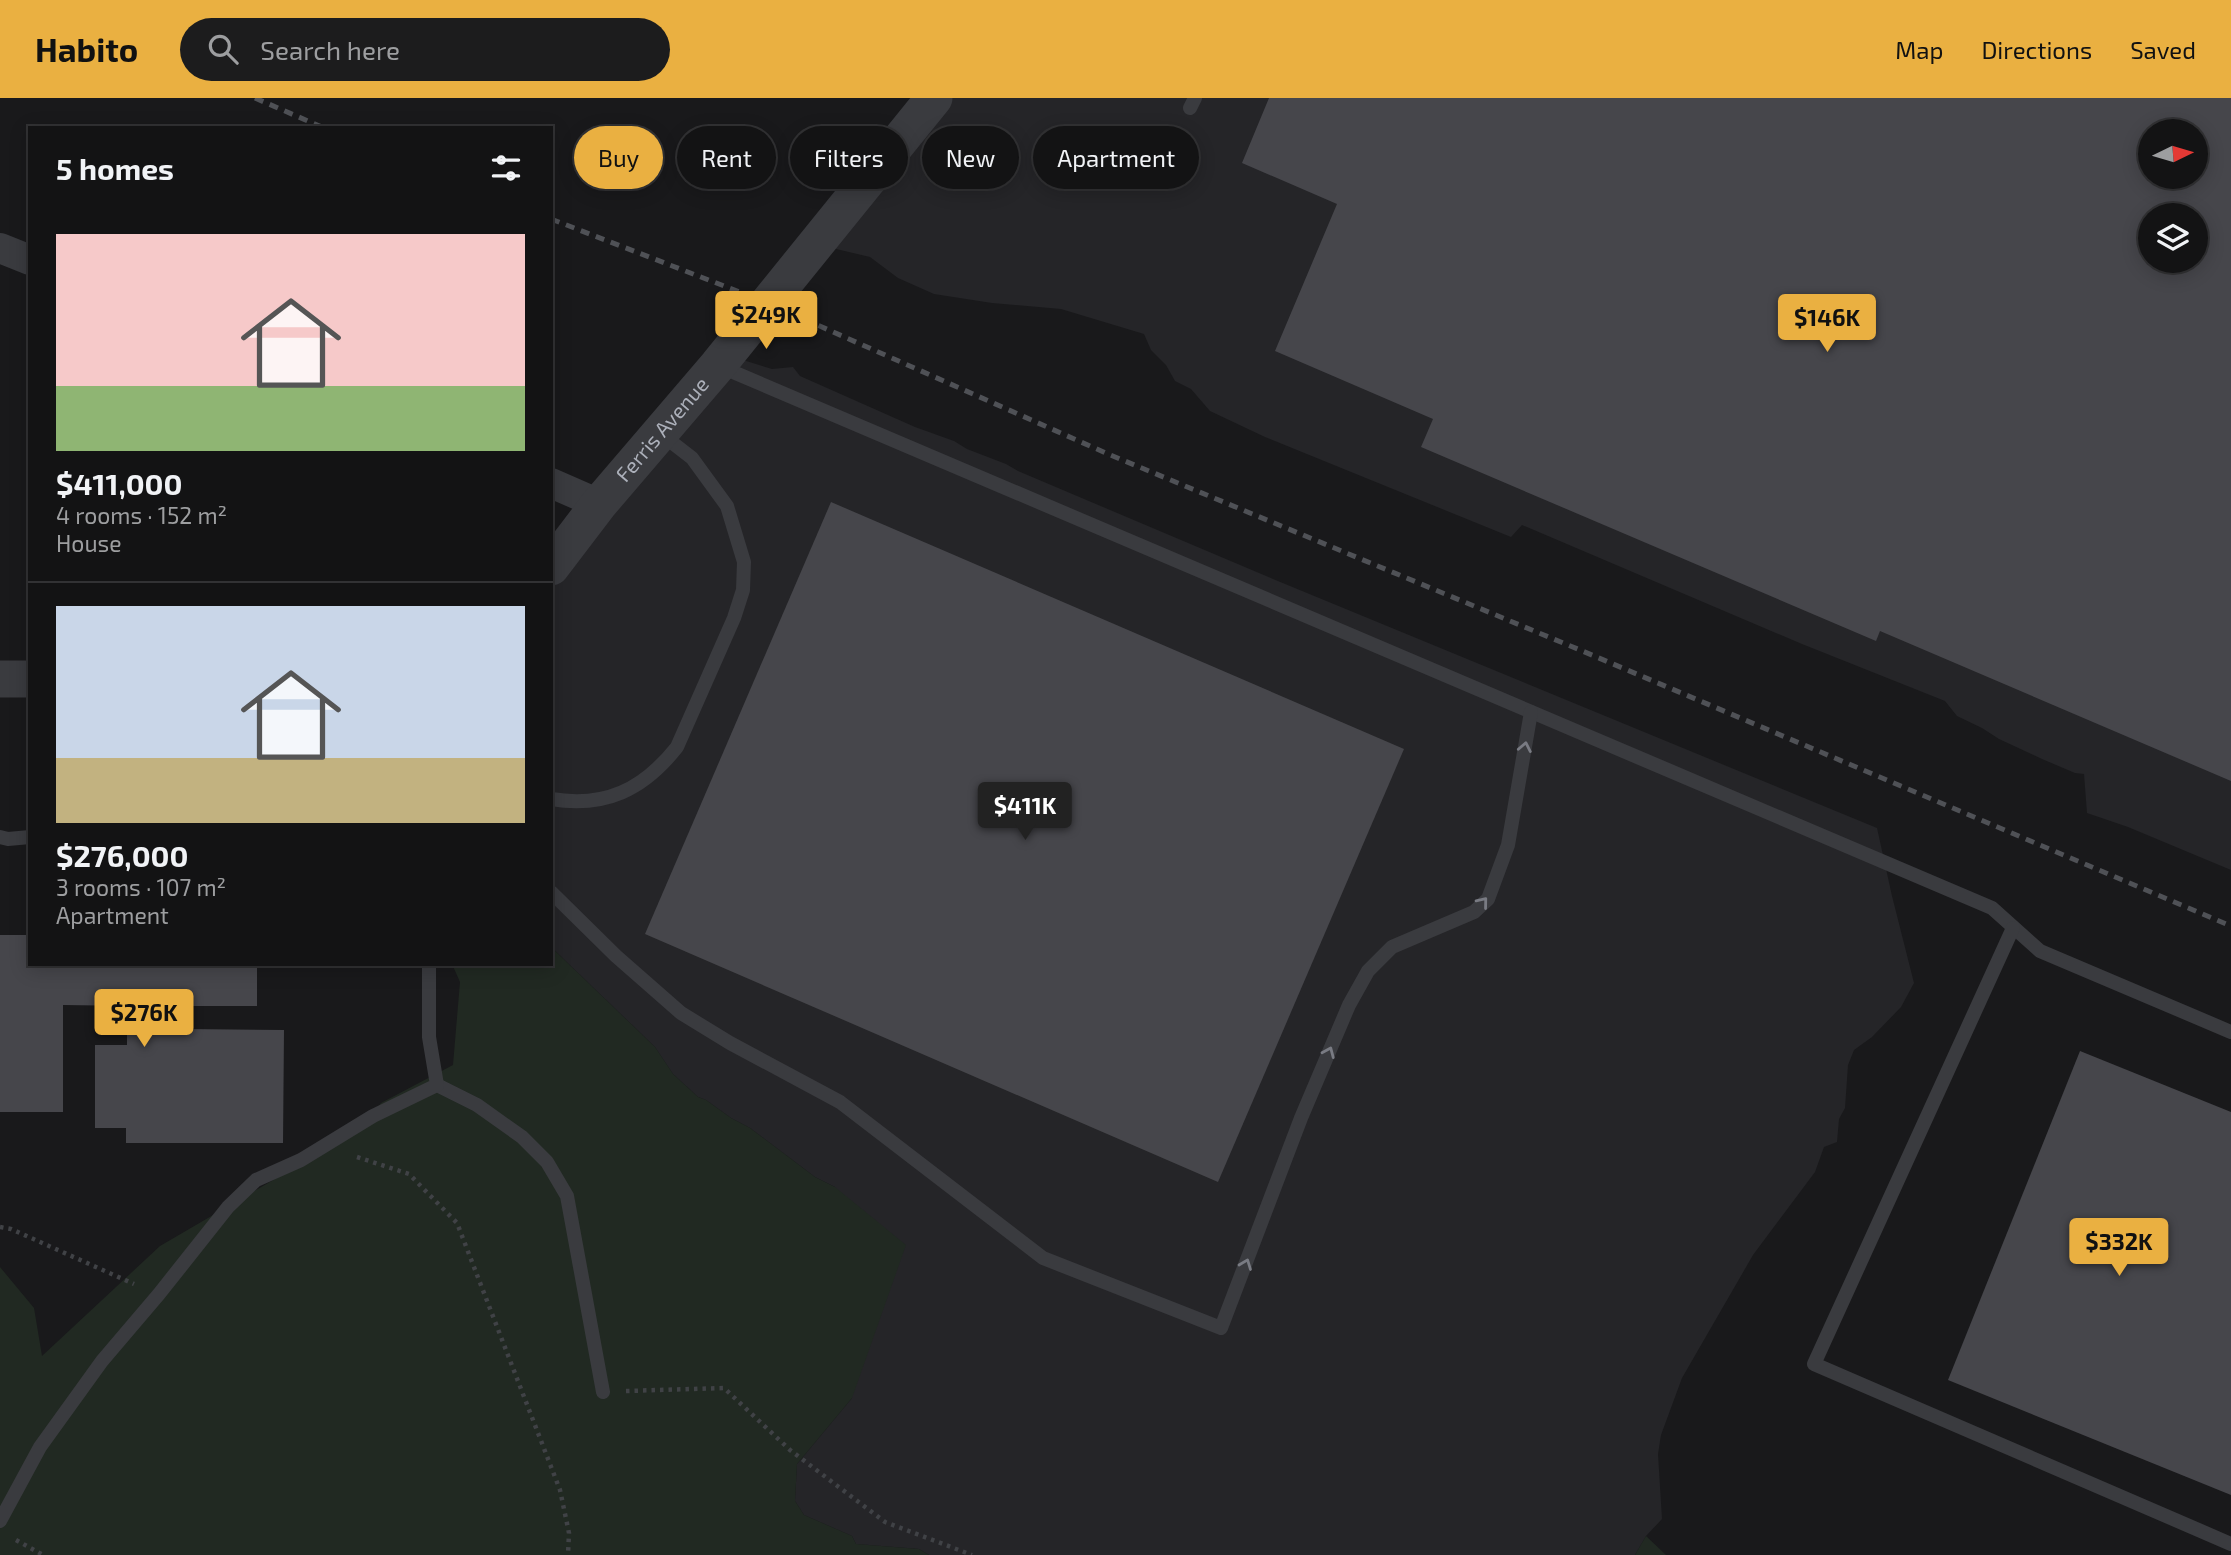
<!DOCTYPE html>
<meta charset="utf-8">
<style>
body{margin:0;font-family:"Exo 2",sans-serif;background:#1c1c1d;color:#f1f3f6;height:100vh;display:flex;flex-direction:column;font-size:26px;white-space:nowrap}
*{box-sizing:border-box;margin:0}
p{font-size:23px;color:#9d9ea0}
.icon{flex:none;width:38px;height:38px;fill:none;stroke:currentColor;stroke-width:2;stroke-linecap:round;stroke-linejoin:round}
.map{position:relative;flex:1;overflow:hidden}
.details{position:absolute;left:28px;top:28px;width:525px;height:840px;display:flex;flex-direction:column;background:#131314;border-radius:0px;box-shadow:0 4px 18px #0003,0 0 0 2px #323234}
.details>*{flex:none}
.banner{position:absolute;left:574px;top:28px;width:665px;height:63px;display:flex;gap:14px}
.needle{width:46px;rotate:85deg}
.fabs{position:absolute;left:2138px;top:21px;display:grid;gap:14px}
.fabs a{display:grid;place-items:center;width:70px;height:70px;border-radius:50%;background:#131314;box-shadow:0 4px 18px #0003,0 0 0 2px #323234;font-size:35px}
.price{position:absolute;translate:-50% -60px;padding:0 16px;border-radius:7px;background:#eab041;color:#111;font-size:23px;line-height:46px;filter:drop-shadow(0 2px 4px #0008)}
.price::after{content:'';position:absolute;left:50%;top:42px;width:21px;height:16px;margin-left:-10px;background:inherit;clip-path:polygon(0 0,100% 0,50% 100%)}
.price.on{background:#222;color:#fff}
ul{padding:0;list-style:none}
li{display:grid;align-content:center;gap:14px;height:371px;padding:0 28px}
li+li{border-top:2px solid #323234}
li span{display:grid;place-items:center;height:217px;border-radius:0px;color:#555}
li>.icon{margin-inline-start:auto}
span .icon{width:126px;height:126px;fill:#fffc;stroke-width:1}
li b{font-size:30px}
h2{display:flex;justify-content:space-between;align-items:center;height:84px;padding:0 28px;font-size:30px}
.chip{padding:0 24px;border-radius:32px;background:#131314;box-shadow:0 4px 18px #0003,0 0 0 2px #323234;font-size:24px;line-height:63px}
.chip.on{background:#eab041;color:#111}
header{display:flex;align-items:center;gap:42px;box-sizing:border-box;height:98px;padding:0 35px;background:#eab041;color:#111}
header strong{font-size:33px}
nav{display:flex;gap:38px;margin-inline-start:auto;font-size:24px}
.search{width:490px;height:63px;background:#1c1c1d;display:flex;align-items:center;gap:18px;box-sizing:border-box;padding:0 24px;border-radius:38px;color:#9d9ea0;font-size:26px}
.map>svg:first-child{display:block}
.built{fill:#252528;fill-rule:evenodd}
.green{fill:#212922}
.building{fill:#46464b;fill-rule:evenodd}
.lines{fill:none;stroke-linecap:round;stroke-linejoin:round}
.path{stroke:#404246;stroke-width:4.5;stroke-dasharray:3.5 5;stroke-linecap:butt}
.service{stroke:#3a3b3f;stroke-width:14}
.minor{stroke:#3a3b3f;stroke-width:30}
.tertiary{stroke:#3a3b3f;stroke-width:37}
.rail{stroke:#4f5156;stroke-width:5;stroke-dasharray:9 7;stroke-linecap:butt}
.oneway{stroke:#797b83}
.labels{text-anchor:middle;stroke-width:7;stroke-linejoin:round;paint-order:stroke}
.street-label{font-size:21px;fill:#acb0ba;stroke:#141416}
</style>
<header>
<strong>Habito</strong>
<div class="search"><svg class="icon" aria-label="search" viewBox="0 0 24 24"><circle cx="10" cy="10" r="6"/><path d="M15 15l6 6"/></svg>Search here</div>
<nav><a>Map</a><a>Directions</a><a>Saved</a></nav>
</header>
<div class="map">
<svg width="2231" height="1457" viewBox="0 0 2231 1457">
<rect width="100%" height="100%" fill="#19191b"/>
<g class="built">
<path d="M923,0H2231V772L2128,729L2087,715L2084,676L2075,675L2042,661L1999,641L1982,630L1957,618L1945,603L1802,546L1522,427L1511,439L1265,339L1210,313L1191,291L1175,283L1166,267L1151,252L1144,236L1061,211L992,205L934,196L898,180L870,159L815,146ZM2151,33H2196V79H2151ZM2151,117H2196V163H2151Z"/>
<polygon points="717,254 772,271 793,269 800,278 915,329 954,343 967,351 1006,366 1018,373 1273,481 1877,730 1892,798 1914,885 1901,909 1872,939 1854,952 1848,967 1845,1010 1839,1021 1837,1044 1824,1049 1815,1074 1753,1157 1682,1280 1661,1337 1658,1356 1662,1421 1646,1438 1635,1457 929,1457 919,1451 856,1446 852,1438 804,1417 795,1403 797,1366 852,1300 835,1089 815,1079 750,1030 731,1020 706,1002 698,999 673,976 655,949 551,849 551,449"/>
</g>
<g class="green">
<polygon points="551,849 655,949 673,976 698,999 706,1002 731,1020 750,1030 815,1079 835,1089 906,1147 852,1300 797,1366 795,1403 804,1417 852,1438 856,1446 919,1451 929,1457 0,1457 0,1169 34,1210 42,1258 160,1148 359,1032 381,1005 453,967 460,884 452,866 551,866"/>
<polygon points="1646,1438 1666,1457 1635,1457"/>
</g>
<g class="building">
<path d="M1269,0H2231V683L1880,533L1876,543L1421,349L1433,321L1275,253L1337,106L1242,65ZM2151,33H2196V79H2151ZM2151,117H2196V163H2151Z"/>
<polygon points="831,404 1404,651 1218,1084 645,836"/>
<polygon points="0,837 30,837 30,866 257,866 257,908 185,908 185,931 284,932 283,1045 126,1045 126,1030 95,1030 95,947 127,947 127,930 136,930 136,908 63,907 63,1014 0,1014"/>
<polygon points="2080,953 2231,1014 2231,1397 1948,1282"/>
</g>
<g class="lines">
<g class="path">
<polyline points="29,837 30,764"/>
<polyline points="357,1059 409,1076 457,1125 560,1392 569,1435 568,1457"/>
<polyline points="0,1129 11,1131 134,1186"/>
<polyline points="626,1293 724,1290 790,1352 885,1424 972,1457"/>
<polyline points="16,1442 43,1457"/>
</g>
<g class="service">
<polyline points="1190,10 1195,0"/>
<polyline points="719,268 1992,810 2040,853 2231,934"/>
<path d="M551,701C605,710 643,692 677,649L734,520L743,492L744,464L727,408L692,360L661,336"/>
<polyline points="0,739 8,741 30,739"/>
<polyline points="551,794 616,858 681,915 730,945 840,1004 1043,1160 1221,1230 1301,1020 1349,907 1368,873 1392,849 1474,814 1488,801 1508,747 1531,614"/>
<polyline points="2013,830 1814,1266 2231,1446"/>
<polyline points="437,987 477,1007 522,1039 547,1064 567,1098 603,1294"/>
<polyline points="0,1423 40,1349 102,1263 159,1196 228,1109 256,1082 301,1062 373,1018 437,987 429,939 429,866"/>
</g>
<g class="minor">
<polyline points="0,150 30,162"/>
<polyline points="551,385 599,406"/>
</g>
<g class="tertiary">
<path id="s1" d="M551,469L599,406L718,267L934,0"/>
<polyline points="0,581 30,581"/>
</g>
<g class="rail">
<polyline points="255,0 324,30"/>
<polyline points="551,121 768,205 1108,356 1580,552 2231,828"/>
</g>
</g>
<defs><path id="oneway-chevron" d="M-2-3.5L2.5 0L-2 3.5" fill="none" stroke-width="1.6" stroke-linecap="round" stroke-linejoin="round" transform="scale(1.75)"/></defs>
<g class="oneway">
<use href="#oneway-chevron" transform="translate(1525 649) rotate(-79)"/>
<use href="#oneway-chevron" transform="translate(1483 804) rotate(-51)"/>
<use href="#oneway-chevron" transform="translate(1329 954) rotate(-67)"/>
<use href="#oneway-chevron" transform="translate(1246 1166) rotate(-69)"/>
</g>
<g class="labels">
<g class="street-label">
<text dy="7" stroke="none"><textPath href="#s1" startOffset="177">Ferris Avenue</textPath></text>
</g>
</g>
</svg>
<div class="fabs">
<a><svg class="needle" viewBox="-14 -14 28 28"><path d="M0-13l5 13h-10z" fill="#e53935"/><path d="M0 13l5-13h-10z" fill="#9d9ea0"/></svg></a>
<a><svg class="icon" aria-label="layers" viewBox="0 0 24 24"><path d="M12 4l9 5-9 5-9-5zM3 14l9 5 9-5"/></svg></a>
</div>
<b class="price" style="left:766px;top:253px">$249K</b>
<b class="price" style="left:1827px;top:256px">$146K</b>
<b class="price on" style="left:1025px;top:744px">$411K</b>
<b class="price" style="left:144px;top:951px">$276K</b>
<b class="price" style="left:2119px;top:1180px">$332K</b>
<div class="banner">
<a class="chip on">Buy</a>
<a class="chip">Rent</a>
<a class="chip">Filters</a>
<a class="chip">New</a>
<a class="chip">Apartment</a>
</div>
<section class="details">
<h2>5 homes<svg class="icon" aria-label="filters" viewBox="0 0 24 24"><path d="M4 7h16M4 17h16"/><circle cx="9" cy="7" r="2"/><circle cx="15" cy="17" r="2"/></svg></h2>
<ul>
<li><span style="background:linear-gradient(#f6c9c9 70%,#8fb573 0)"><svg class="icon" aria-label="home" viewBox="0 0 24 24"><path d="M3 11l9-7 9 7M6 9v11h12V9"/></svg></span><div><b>$411,000</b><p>4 rooms · 152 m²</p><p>House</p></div></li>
<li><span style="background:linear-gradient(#c9d6e8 70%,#c2b280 0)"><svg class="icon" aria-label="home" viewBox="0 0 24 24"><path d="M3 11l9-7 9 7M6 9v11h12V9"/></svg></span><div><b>$276,000</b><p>3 rooms · 107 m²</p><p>Apartment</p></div></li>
</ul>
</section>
</div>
